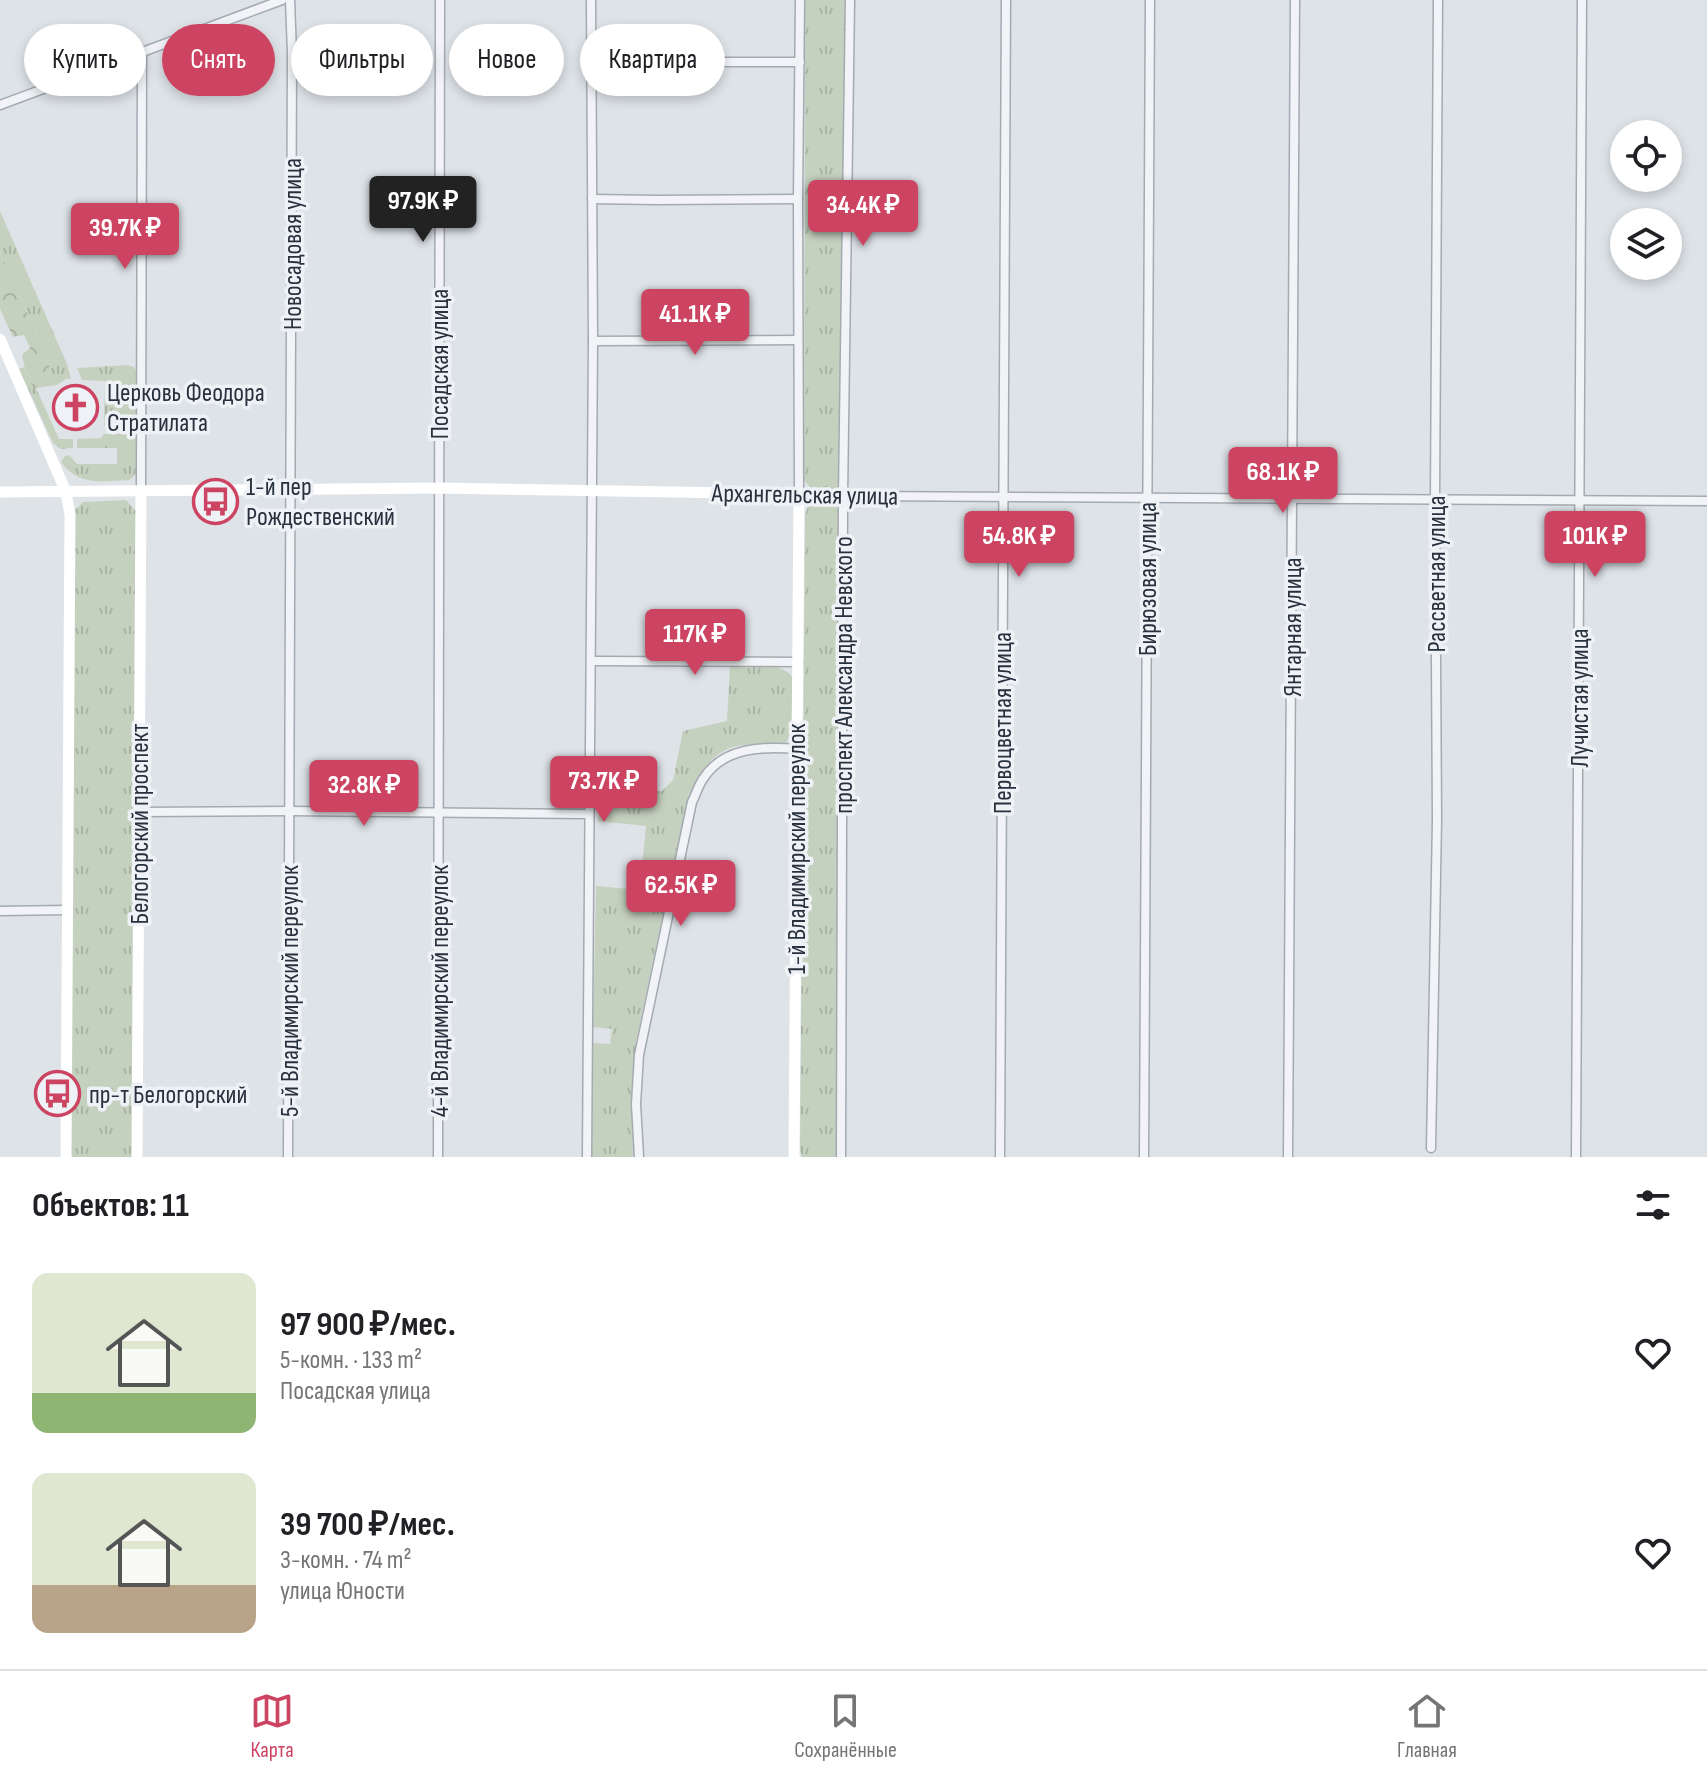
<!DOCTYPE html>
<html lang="ru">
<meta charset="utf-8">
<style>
body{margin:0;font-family:"Sofia Sans Condensed",sans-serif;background:#f2f2f2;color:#202124;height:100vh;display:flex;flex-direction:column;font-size:30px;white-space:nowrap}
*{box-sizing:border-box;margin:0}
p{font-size:26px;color:#757577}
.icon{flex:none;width:44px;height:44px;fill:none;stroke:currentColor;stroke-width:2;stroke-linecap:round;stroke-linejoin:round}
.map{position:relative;height:1157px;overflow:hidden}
.panel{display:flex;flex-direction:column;background:#fff;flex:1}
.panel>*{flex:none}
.top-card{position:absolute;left:24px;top:24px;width:800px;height:72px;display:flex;gap:16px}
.buttons{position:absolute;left:1610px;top:120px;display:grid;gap:16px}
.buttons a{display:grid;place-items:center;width:72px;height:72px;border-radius:50%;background:#fff;box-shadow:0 4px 12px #0003;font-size:40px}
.price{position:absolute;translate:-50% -68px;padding:0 18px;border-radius:8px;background:#cc4461;color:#fff;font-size:26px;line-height:52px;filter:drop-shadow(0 2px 4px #0008)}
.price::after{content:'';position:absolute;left:50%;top:48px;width:24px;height:18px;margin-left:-12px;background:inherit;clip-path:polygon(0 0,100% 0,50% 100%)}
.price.selected{background:#222;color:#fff}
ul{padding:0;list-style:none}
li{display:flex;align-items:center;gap:24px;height:200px;padding:0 32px}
li span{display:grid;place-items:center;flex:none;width:224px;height:160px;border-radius:16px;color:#555}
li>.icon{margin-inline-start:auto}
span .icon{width:96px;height:96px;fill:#fffc;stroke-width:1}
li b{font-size:34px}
h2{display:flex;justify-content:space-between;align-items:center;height:96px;padding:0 32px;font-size:34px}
.pill{padding:0 28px;border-radius:36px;background:#fff;box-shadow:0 4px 12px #0003;font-size:28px;line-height:72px}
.pill.selected{background:#cc4461;color:#fff}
.menu{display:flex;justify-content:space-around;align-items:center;height:112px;border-top:2px solid #e0e0e0;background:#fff;font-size:22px;color:#757577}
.menu a{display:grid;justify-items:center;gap:4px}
.menu .selected{color:#cc4461}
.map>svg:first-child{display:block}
.grass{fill:url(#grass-tufts)}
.forest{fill:url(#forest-crowns)}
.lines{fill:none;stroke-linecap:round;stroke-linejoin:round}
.street-casing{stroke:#a4aab2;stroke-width:11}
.street{stroke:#f1f3f6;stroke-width:8}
.secondary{stroke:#fff;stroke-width:11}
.labels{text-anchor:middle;stroke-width:7;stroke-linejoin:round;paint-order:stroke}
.street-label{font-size:26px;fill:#28313e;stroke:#eef1f5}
.poi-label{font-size:26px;fill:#28313e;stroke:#eef1f5;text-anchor:start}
</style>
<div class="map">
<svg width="1707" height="1157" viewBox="0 0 1707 1157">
<defs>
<pattern id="grass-tufts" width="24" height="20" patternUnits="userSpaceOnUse" patternTransform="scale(2)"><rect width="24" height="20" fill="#c5d1bf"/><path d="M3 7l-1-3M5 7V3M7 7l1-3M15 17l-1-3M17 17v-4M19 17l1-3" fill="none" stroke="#a9b4a5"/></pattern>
<pattern id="forest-crowns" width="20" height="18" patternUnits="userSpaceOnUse" patternTransform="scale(2)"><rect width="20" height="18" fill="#c5d1bf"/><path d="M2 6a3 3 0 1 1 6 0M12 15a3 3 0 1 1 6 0" fill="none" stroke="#a9b4a5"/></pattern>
</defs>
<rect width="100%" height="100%" fill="#dee3e8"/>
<g class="grass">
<polygon points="805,0 847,0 840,484 838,490 833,492 812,490 804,480"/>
<polygon points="0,211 67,364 71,379 66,379 57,385 34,328 0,253"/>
<polygon points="128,365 134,367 137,372 137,419 132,426 104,426 105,381 82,380 77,368"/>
<polygon points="24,367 26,374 30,377 31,384 36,388 59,439 73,439 73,448 61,449 53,443 19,369"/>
<path d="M104,434H131L138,440L137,473L130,480C103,481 79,487 61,462L65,456L69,455L77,464H117V448H77V439L101,438Z"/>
<polygon points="126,500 136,511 133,1157 72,1157 70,1154 73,512 83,502"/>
<polygon points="816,501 833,501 838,510 840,1150 837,1157 802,1157 800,1150 805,515 809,504"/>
<path d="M730,666C749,666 782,660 793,678L791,734L787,742L780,744C765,745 744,743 730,748C705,758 694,785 686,808L636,1041L632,1092L633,1157H591L593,1043L610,1044L612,1029L593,1027L596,886L640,890L646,826L598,821L600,792L662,791L673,780L683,731L727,721Z"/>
</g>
<polygon class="forest" points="0,253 34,328 57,385 36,388 31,384 30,377 26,374 22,355 30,348 24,335 13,337 0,309"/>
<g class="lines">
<defs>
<g id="street">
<polyline points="800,0 798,199 799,494 860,496 1707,501"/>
<polyline points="593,62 800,62"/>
<polyline points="0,105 282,0"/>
<polyline points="592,199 656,200 798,199"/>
<polyline points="593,341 797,340"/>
<polyline points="141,491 142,52"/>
<polyline points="592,661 798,662"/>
<polyline points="140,812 290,811 588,814"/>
<polyline points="0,911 68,910"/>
<polyline points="1431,1148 1437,820 1435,500 1438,0"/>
<polyline points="288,1157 292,53 290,0"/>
<polyline points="438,1157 440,0"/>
<polyline points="587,1157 593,341 591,0"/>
<path d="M639,1157L636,1104L639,1055L692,802C696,795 698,786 703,779C723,747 763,746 797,749"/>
<polyline points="841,1157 843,496 850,0"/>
<polyline points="1000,1157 1006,0"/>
<polyline points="1144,1157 1150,0"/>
<polyline points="1288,1157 1295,0"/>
<polyline points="1576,1157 1582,0"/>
</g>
</defs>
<use href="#street" class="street-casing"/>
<use href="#street" class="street"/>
<g class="secondary">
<polyline points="0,339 66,492 70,515 66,1157"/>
<polyline points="0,492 439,488 799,494 794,1157"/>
<polyline points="137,1157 141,491"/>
</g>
</g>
<defs>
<symbol id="church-ring" viewBox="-11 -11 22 22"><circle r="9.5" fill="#eef1f5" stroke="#cc4461" stroke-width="1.5"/><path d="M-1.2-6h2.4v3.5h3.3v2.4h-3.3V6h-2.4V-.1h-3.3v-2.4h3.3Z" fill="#cc4461"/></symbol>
<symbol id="bus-ring" viewBox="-11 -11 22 22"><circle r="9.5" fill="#eef1f5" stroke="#cc4461" stroke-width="1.5"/><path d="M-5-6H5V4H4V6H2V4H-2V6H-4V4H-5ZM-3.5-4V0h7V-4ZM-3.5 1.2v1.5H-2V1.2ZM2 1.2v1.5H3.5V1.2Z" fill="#cc4461"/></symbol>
</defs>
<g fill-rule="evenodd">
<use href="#church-ring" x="50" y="382" width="51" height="51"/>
<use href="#bus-ring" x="190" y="476" width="51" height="51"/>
<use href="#bus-ring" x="32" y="1068" width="51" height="51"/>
</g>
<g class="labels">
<g class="street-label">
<text transform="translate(292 244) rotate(-90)" y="9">Новосадовая улица</text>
<text transform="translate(439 364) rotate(-90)" y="9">Посадская улица</text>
<text transform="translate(805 494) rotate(1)" y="9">Архангельская улица</text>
<text transform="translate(1436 574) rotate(-90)" y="9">Рассветная улица</text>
<text transform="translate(1147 579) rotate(-90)" y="9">Бирюзовая улица</text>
<text transform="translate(1292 627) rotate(-90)" y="9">Янтарная улица</text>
<text transform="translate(843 675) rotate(-90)" y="9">проспект Александра Невского</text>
<text transform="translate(1579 698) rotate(-90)" y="9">Лучистая улица</text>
<text transform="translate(1002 723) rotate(-90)" y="9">Первоцветная улица</text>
<text transform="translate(139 824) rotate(-90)" y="9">Белогорский проспект</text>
<text transform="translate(796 849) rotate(-90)" y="9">1-й Владимирский переулок</text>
<text transform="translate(289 991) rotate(-90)" y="9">5-й Владимирский переулок</text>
<text transform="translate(439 991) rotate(-90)" y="9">4-й Владимирский переулок</text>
</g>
<g class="poi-label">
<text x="107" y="401">Церковь Феодора<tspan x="107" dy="30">Стратилата</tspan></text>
<text x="246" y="495">1-й пер<tspan x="246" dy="30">Рождественский</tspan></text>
<text x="89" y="1103">пр-т Белогорский</text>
</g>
</g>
</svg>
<div class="buttons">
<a><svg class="icon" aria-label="locate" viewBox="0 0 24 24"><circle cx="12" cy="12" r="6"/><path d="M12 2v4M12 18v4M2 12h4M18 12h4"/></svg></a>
<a><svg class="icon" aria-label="layers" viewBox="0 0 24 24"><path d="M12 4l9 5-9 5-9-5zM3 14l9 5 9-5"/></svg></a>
</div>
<b class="price selected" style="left:423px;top:244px">97.9K ₽</b>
<b class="price" style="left:863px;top:248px">34.4K ₽</b>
<b class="price" style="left:125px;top:271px">39.7K ₽</b>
<b class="price" style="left:695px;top:357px">41.1K ₽</b>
<b class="price" style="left:1283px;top:515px">68.1K ₽</b>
<b class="price" style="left:1019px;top:579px">54.8K ₽</b>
<b class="price" style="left:1595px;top:579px">101K ₽</b>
<b class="price" style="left:695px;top:677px">117K ₽</b>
<b class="price" style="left:604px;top:824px">73.7K ₽</b>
<b class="price" style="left:364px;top:828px">32.8K ₽</b>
<b class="price" style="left:681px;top:928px">62.5K ₽</b>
<div class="top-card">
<a class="pill">Купить</a>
<a class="pill selected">Снять</a>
<a class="pill">Фильтры</a>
<a class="pill">Новое</a>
<a class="pill">Квартира</a>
</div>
</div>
<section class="panel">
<h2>Объектов: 11<svg class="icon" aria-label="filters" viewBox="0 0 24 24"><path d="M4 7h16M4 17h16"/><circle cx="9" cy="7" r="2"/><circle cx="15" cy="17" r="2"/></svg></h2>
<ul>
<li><span style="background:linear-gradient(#dfe7d0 75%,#8fb573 0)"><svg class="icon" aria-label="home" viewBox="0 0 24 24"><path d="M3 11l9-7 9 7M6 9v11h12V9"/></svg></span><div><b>97 900 ₽/мес.</b><p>5-комн. · 133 m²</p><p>Посадская улица</p></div><svg class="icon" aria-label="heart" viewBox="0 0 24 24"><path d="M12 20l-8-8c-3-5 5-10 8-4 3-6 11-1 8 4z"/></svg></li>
<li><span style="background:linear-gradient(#dfe7d0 70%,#b9a48a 0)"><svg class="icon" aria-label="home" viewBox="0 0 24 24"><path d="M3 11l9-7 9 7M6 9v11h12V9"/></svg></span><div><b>39 700 ₽/мес.</b><p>3-комн. · 74 m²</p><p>улица Юности</p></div><svg class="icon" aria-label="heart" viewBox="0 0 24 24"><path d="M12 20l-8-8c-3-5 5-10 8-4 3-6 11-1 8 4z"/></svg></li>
</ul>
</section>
<nav class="menu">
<a class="selected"><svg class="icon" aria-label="map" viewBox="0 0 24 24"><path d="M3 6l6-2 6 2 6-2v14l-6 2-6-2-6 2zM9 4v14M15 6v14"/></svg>Карта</a>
<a><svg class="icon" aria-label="saved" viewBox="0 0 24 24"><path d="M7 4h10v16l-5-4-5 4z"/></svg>Сохранённые</a>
<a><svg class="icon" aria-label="home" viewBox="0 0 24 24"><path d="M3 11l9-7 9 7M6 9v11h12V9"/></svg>Главная</a>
</nav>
